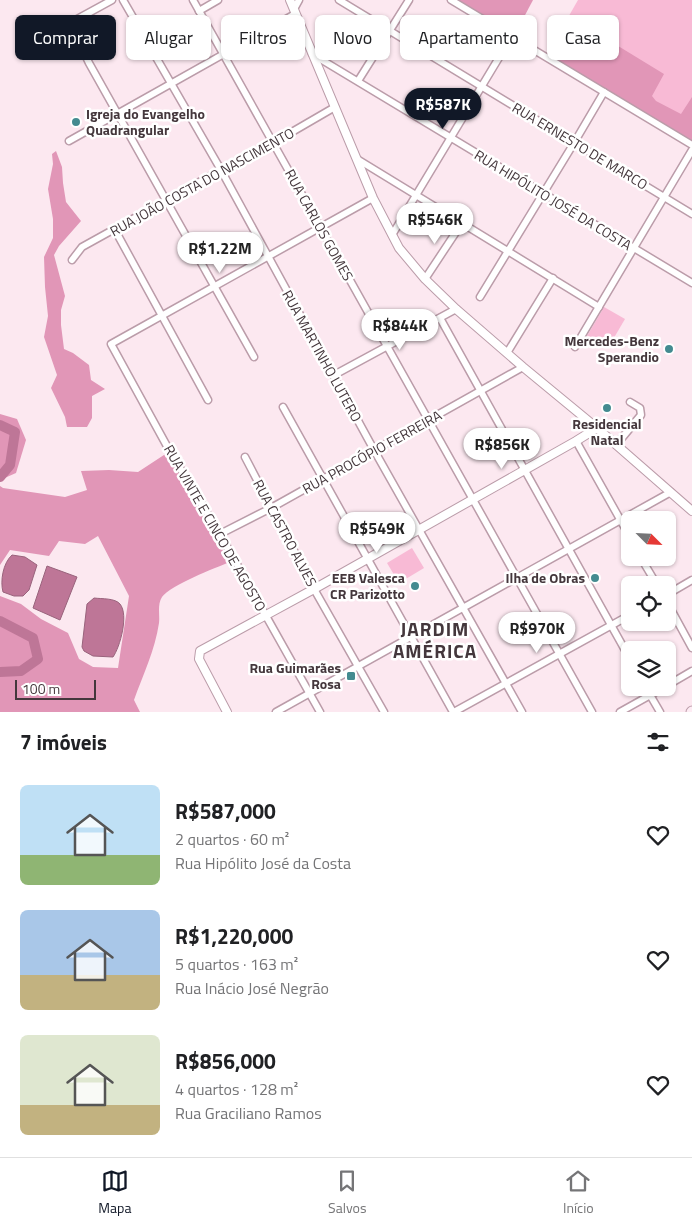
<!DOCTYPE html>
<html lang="pt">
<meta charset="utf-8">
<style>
body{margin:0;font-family:"Titillium Web",sans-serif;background:#f2f2f2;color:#202124;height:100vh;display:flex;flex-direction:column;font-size:19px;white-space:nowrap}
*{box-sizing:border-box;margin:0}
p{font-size:16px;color:#757577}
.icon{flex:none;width:28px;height:28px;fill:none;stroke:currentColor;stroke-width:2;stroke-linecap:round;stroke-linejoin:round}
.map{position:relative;height:712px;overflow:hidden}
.drawer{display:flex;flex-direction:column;background:#fff;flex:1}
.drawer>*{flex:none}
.hud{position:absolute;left:15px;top:15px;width:662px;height:45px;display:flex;gap:10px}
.needle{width:32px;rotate:114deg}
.controls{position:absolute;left:621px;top:511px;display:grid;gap:10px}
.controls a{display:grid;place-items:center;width:55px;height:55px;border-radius:8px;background:#fff;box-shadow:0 1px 4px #0004;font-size:25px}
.scale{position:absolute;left:15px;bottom:12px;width:81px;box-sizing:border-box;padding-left:5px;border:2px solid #44373c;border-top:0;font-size:14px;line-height:18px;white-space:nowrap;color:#44373c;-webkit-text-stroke:4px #fff;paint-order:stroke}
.price{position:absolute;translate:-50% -42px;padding:0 11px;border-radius:18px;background:#fff;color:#222;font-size:16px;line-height:32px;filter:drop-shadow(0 1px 2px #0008)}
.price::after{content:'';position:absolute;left:50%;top:30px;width:15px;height:11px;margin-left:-8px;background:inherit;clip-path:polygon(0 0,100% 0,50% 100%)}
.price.active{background:#111827;color:#fff}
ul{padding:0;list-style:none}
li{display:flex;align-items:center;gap:15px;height:125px;padding:0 20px}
li span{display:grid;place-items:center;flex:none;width:140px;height:100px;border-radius:8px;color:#555}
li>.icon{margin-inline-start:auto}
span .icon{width:60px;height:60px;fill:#fffc;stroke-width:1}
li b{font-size:21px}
h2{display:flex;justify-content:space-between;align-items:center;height:60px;padding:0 20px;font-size:21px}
.chip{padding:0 18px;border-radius:8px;background:#fff;box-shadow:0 1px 4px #0004;font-size:18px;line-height:45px}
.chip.active{background:#111827;color:#fff}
.dock{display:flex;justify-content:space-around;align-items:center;height:70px;border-top:1px solid #e0e0e0;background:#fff;font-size:14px;color:#757577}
.dock a{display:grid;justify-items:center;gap:2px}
.dock .active{color:#111827}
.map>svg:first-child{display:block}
.green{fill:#f8bad5}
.forest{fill:#e196b7}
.water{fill:#be7697;stroke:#99637c}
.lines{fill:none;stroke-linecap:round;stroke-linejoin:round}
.river{stroke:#be7697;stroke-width:10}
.minor-casing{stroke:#bb9ca9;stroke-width:9}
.tertiary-casing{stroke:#bb9ca9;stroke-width:10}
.secondary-casing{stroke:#bb9ca9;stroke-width:11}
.minor{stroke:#fff;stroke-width:6}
.tertiary{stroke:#fff;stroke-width:8}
.secondary{stroke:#feecf4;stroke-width:9}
.poi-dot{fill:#448b90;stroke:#fff;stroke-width:2}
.labels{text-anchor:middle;stroke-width:5;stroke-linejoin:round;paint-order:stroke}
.poi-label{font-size:14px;font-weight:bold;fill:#44373c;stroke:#fff;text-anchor:end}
.street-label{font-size:14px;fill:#44373c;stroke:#fff}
.district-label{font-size:19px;font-weight:bold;letter-spacing:1px;fill:#44373c;stroke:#fff}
</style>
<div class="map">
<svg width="692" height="712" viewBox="0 0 692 712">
<rect width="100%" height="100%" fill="#fce8f0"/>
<g class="green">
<polygon points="578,0 692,0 692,143 546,56"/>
<polygon points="604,307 625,319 608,348 587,336"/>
<polygon points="412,548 424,568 399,583 387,563"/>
</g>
<g class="forest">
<polygon points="455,0 533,0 514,36"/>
<polygon points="569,16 664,74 652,96 656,101 681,114 692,97 692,143 546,56"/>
<polygon points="56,151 62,167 63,183 66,202 81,221 59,246 54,255 65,296 61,310 61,325 64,349 73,353 89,365 91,380 105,389 92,396 92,418 87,427 67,427 65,417 51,388 57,375 44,337 48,316 45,287 44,257 53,238 53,219 48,189 53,164 52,154"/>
<polygon points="0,414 17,419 26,440 16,473 0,480"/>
<path d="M167,453L230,562C215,568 171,585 162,597C157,605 160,615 159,623C155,650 143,675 134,700L140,712H0V596L21,604L41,619L68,633L79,659L93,667L118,668L129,596L98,536L85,544L59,541L49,556L10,550L0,565V486L3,488L65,497L87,490L81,471L109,470L138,472Z"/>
</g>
<g class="water">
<path d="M12,555L25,557L37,565L29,590L23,596H14L3,592C0,581 3,563 12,555Z"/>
<polygon points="47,566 77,577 60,620 33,608"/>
<path d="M94,598C102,599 115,598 120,604C129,615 120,647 113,657L93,656L84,651L82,647L87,604Z"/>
</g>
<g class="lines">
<g class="river">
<polyline points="0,425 15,432 10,465 0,477"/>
<polyline points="0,621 33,638 38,659 21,671 0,672"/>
</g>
<defs>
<g id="minor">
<polyline points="112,0 70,23 89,63 254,357"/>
<polyline points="123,0 221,170 374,450 522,712"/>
<polyline points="193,0 592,712"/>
<polyline points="339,0 692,214"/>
<polyline points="451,0 692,145"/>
<polyline points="294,9 299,0"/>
<polyline points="199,11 218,0"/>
<polyline points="312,54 692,283"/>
<polyline points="358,81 409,0"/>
<polyline points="69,141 295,14"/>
<polyline points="357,159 599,307"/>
<polyline points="115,230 208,400"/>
<polyline points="392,235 512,36"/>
<polyline points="72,260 82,247 221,170 273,143 335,107"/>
<polyline points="425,279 462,223"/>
<polyline points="480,297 574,143 604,92"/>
<polyline points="440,318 630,659"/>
<polyline points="575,347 692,150"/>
<polyline points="507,353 553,278"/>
<polyline points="334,375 456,309"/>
<polyline points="283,407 453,712"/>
<polyline points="576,441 630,537"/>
<polyline points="616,445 641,415 640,408 630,402"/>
<polyline points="245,457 314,589 384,712"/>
<polyline points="220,534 271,508 523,367"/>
<polyline points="641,558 657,585"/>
<polyline points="668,594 692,580"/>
<polyline points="668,604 692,648"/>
<polyline points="668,685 692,671"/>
<polyline points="646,688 660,712"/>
<polyline points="276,712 671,492"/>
<polyline points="320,712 220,534 168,448 111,344 373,198"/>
<polyline points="454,712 630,615"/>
<polyline points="620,712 663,688"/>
</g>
<g id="tertiary">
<polyline points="290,0 373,198 399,248 425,279 456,309 523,367 597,428 692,511"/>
<polyline points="227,712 199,659 200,651 314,589 576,441 597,428"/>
</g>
<polyline id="secondary" points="691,712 692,711"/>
</defs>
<use href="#minor" class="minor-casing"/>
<use href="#tertiary" class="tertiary-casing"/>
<use href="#secondary" class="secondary-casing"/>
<use href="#minor" class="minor"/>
<use href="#tertiary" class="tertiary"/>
<use href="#secondary" class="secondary"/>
</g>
<g class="poi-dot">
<circle cx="76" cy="122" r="5"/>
<circle cx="669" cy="349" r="5"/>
<circle cx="607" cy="408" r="5"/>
<circle cx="595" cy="578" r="5"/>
<circle cx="415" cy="586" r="5"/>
<rect x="346" y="671" width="10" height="10" rx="2.5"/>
</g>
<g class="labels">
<g class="poi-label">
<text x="86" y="119" text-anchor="start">Igreja do Evangelho<tspan x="86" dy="16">Quadrangular</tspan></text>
<text x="659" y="346">Mercedes-Benz<tspan x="659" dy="16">Sperandio</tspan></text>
<text x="607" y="429" text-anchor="middle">Residencial<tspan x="607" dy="16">Natal</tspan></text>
<text x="405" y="583">EEB Valesca<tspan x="405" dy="16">CR Parizotto</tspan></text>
<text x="585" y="583">Ilha de Obras</text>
<text x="341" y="673">Rua Guimarães<tspan x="341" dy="16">Rosa</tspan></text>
</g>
<g class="street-label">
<text transform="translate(580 146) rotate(31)" y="5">RUA ERNESTO DE MARCO</text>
<text transform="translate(202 182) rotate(-29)" y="5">RUA JOÃO COSTA DO NASCIMENTO</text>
<text transform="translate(553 200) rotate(31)" y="5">RUA HIPÓLITO JOSÉ DA COSTA</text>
<text transform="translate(319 225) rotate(61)" y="5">RUA CARLOS GOMES</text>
<text transform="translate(322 356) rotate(61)" y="5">RUA MARTINHO LUTERO</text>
<text transform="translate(372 452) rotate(-29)" y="5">RUA PROCÓPIO FERREIRA</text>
<text transform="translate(215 528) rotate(60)" y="5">RUA VINTE E CINCO DE AGOSTO</text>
<text transform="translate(285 533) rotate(62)" y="5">RUA CASTRO ALVES</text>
</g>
<g class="district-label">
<text x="435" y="636">JARDIM<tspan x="435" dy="22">AMÉRICA</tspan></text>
</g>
</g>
</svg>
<div class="controls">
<a><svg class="needle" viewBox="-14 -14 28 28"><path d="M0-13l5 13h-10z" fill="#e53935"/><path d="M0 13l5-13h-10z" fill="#757577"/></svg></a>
<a><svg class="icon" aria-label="locate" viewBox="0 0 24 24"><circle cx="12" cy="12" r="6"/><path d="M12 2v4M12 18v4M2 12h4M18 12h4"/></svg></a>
<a><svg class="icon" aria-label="layers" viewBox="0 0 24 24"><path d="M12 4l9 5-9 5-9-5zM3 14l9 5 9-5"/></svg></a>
</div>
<div class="scale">100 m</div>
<b class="price active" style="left:443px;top:130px">R$587K</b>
<b class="price" style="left:435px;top:245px">R$546K</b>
<b class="price" style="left:220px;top:274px">R$1.22M</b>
<b class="price" style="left:400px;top:351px">R$844K</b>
<b class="price" style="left:502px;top:470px">R$856K</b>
<b class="price" style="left:377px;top:554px">R$549K</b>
<b class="price" style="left:537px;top:654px">R$970K</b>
<div class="hud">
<a class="chip active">Comprar</a>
<a class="chip">Alugar</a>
<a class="chip">Filtros</a>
<a class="chip">Novo</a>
<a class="chip">Apartamento</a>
<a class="chip">Casa</a>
</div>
</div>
<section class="drawer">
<h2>7 imóveis<svg class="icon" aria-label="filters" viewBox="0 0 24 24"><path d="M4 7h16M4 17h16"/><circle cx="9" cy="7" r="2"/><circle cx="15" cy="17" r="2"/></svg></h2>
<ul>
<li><span style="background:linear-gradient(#bfe0f5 70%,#8fb573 0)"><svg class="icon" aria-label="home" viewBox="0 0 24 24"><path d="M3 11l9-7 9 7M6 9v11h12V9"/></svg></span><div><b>R$587,000</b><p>2 quartos · 60 m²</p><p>Rua Hipólito José da Costa</p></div><svg class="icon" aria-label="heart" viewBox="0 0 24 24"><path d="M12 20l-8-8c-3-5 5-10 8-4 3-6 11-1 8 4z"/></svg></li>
<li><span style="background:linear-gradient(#a9c7e8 65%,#c2b280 0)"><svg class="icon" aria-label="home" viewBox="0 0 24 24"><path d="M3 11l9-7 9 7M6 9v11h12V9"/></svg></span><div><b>R$1,220,000</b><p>5 quartos · 163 m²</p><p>Rua Inácio José Negrão</p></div><svg class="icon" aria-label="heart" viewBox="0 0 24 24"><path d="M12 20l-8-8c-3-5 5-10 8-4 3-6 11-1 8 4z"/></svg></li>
<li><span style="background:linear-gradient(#dfe7d0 70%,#c2b280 0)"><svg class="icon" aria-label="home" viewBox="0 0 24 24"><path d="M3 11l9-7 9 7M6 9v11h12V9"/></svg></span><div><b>R$856,000</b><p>4 quartos · 128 m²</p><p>Rua Graciliano Ramos</p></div><svg class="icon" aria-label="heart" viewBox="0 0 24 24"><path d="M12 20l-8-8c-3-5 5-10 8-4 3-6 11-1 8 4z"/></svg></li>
</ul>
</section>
<nav class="dock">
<a class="active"><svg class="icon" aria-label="map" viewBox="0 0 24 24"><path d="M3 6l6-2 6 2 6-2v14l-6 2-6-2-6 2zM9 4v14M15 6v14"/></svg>Mapa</a>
<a><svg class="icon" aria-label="saved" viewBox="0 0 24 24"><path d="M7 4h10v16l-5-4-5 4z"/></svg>Salvos</a>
<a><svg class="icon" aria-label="home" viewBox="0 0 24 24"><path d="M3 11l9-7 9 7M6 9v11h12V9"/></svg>Início</a>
</nav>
